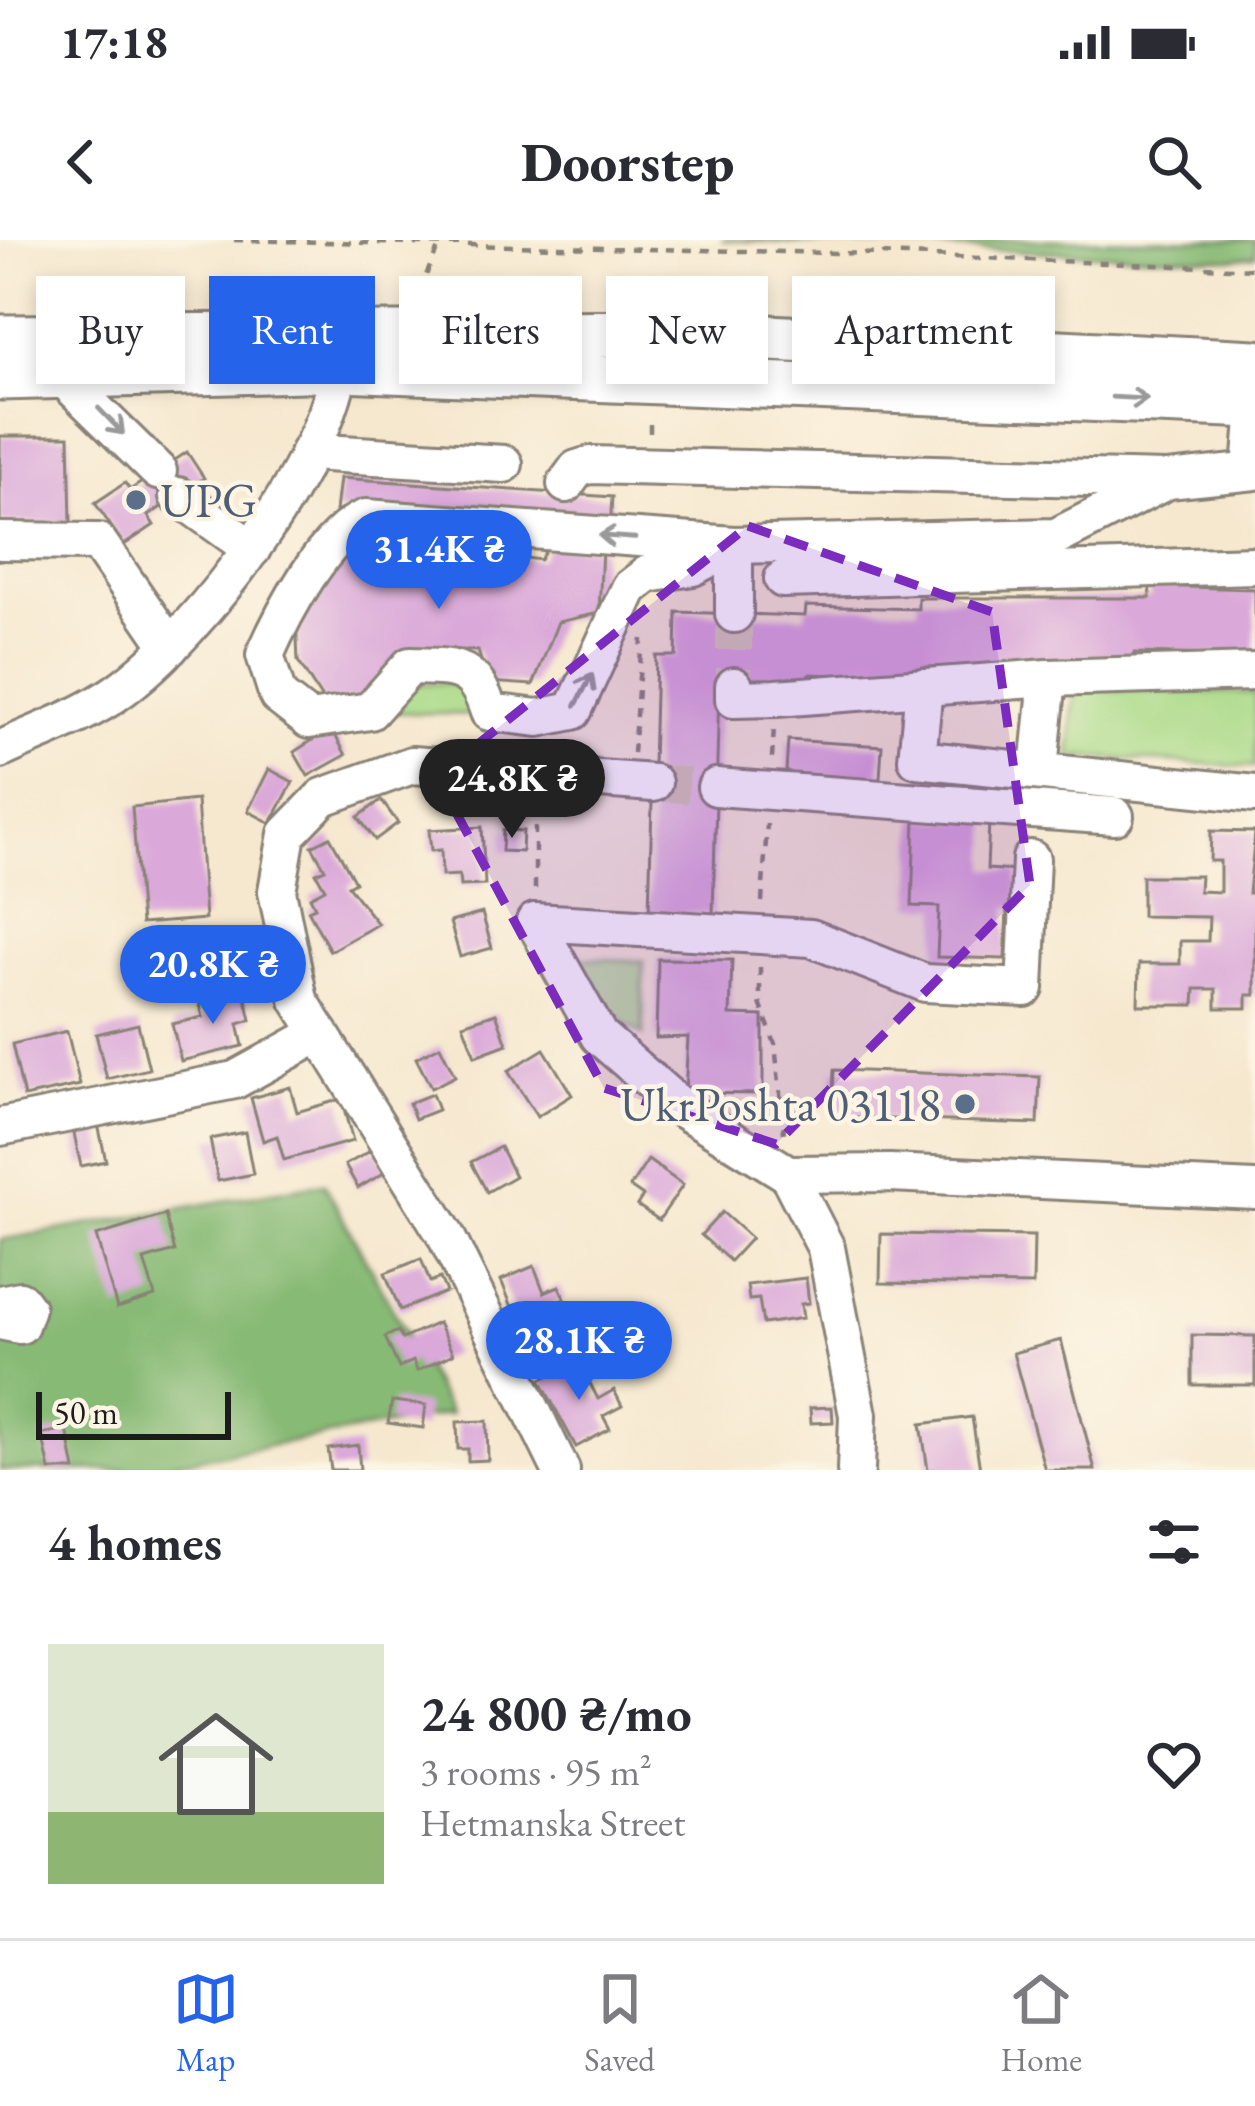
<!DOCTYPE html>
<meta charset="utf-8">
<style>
body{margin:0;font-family:"EB Garamond",serif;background:#f7f7f7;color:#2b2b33;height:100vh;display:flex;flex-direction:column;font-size:45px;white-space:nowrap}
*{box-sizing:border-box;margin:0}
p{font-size:39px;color:#7c7c81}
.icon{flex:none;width:66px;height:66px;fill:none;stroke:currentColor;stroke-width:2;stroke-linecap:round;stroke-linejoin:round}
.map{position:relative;height:1230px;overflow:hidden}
.panel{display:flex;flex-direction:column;background:#fff;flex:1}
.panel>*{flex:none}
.guide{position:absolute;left:36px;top:36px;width:1185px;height:108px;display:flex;gap:24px}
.scale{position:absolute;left:36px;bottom:30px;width:195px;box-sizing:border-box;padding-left:12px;border:6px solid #1c1c1c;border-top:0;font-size:33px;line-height:42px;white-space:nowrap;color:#1c1c1c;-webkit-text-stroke:9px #fcf5e5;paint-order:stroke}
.price{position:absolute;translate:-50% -102px;padding:0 27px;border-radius:42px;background:#2563eb;color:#fff;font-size:39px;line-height:78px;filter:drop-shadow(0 3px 6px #0008)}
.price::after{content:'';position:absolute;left:50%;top:72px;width:36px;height:27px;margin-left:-18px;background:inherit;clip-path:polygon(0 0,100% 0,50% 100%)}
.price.selected{background:#222;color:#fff}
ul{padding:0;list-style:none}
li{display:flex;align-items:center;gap:36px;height:300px;padding:0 48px}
li span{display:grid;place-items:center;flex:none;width:336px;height:240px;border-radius:0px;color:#555}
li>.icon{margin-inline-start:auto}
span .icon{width:144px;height:144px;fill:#fffc;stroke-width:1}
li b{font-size:51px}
h2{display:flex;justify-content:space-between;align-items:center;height:144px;padding:0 48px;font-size:51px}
.tag{padding:0 42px;border-radius:0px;background:#fff;box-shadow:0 6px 18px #0003;font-size:42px;line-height:108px}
.tag.selected{background:#2563eb;color:#fff}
.status{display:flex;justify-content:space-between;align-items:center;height:84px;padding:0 60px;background:#fff;direction:ltr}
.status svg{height:33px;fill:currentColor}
header{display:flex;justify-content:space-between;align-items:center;height:156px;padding:0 48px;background:#fff;font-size:54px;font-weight:800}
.menu{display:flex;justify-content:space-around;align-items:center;height:168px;border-top:3px solid #e1e1e2;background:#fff;font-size:33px;color:#7c7c81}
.menu a{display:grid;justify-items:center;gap:6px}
.menu .selected{color:#2563eb}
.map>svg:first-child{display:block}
.green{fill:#aada88;stroke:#637b52;stroke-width:3}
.forest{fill:#87ba74;stroke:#526b48;stroke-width:3}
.building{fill:#daa8d9}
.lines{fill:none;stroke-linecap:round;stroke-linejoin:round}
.minor-tunnel{stroke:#d5c9b4;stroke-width:36;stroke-dasharray:36 18;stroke-linecap:butt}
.minor-casing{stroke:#898276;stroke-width:42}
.major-casing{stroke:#898276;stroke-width:51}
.path{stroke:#898276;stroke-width:4.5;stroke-dasharray:9 9;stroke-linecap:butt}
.minor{stroke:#fff;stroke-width:36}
.major{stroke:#fff;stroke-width:45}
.oneway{stroke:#999}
.marked{fill:#7b2cbf;fill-opacity:0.2;stroke:#7b2cbf;stroke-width:9;stroke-dasharray:24 15;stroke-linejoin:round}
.service-dot{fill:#5c6f8a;stroke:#fcf5e5;stroke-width:4.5}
.labels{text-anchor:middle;stroke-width:9;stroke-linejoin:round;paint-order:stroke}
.service-label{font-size:48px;fill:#4e5e75;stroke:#fcf5e5;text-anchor:start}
</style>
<div class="status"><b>17:18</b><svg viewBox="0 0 49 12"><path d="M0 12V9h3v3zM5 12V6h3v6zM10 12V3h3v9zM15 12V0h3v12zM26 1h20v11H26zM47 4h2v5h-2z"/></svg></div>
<header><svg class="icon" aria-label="back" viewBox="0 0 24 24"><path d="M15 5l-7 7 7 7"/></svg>Doorstep<svg class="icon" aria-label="search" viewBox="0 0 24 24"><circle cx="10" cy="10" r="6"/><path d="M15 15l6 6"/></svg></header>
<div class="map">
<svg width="1255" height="1230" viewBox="0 0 1255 1230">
<rect width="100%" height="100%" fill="#fcf5e5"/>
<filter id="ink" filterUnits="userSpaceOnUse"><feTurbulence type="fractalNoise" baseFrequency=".00833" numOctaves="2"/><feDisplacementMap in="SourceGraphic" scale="24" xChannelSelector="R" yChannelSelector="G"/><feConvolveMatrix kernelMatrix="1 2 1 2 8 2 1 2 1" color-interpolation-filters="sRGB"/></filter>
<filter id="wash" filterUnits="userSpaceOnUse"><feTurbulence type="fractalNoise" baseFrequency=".004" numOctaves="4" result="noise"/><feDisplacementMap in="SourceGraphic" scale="48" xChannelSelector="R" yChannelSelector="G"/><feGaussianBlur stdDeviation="2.7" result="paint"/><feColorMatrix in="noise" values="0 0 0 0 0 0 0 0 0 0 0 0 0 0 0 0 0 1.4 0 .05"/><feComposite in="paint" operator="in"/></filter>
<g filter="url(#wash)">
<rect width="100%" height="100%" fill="#f6e8cf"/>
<g class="green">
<polygon points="449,443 468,454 477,475 391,472 416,444"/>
<polygon points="1074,449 1255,453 1255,527 1070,516"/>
<polygon points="578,718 643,721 643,795 611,774"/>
</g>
<g class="forest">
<polygon points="721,0 1255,0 1255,16 1231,19"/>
<polygon points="324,943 450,1174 134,1230 0,1230 0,1000"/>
</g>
<g id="blocks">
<g class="building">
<polygon points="0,196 69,196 71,283 0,283"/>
<polygon points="187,212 204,238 148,276 154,285 124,305 95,263 125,243 130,250"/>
<polygon points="340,238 612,257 610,291 336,271"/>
<polygon points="416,303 540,320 549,305 602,308 599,373 558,382 533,445 488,442 478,411 412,407 372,460 324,462 298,421 296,376 346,306"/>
<polygon points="1150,346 1255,349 1255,416 1135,413 1135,426 923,427 922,438 809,434 809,448 719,446 713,674 649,673 656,416 676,416 677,372 805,376 806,366 918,369 918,358 1150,358"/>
<polygon points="331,488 346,515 308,536 294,512"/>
<polygon points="788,500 882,506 879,554 785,548"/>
<polygon points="269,529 293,542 271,583 248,571"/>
<polygon points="197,560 205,679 141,684 132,567"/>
<polygon points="381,560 398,583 375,600 358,577"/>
<polygon points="915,579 989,581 987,629 1018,631 1017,667 1007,667 1005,719 937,717 939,667 912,666"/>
<polygon points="482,587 485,645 460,646 459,635 442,636 441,610 431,611 429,590"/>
<polygon points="503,590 523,591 522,612 502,611"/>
<polygon points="1211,591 1255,592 1249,653 1255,653 1255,755 1247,755 1247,768 1216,768 1216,749 1195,749 1194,765 1138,765 1139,724 1180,724 1180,701 1208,701 1209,677 1142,676 1142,636 1200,636 1199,651 1220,652 1220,621 1210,621"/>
<polygon points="330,597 355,642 348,646 378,684 330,711 308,670 315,667 310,657 325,649 316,633 325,629 312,606"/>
<polygon points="482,673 492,708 460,717 450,682"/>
<polygon points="658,719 732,720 730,775 763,776 763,854 685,853 688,797 656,798"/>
<polygon points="244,750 251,780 238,784 243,806 181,821 172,784 203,777 199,761"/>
<polygon points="496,773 507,804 475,816 463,784"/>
<polygon points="138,784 149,829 107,839 96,794"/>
<polygon points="67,791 80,845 24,857 12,804"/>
<polygon points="440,806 455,836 431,848 416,818"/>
<polygon points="544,809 572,855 537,877 508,831"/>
<polygon points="834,830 1040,837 1038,884 832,877"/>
<polygon points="290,847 297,872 341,859 353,901 284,920 277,896 263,901 251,858"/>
<polygon points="432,854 438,870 415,879 409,863"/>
<polygon points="98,884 106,921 81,926 73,889"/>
<polygon points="245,892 253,934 218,941 210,899"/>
<polygon points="500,907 515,936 487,952 471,922"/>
<polygon points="376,908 389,930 358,948 345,925"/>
<polygon points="648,920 683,945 659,980 637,965 643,956 630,947"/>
<polygon points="722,972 751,998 730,1021 701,995"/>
<polygon points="165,975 175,1011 144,1020 155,1056 117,1068 96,996"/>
<polygon points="881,994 1034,996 1033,1045 880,1043"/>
<polygon points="421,1019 430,1042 440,1038 446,1052 400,1070 385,1033"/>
<polygon points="534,1026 544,1052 559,1046 565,1059 551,1065 555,1076 521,1089 501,1040"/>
<polygon points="806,1038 809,1063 801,1064 803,1078 763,1084 759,1059 749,1060 747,1045"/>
<polygon points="438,1083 453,1114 417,1131 413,1121 399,1128 385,1097 398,1091 402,1099"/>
<polygon points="1192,1095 1255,1096 1255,1145 1192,1145"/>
<polygon points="1061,1100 1095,1230 1045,1230 1013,1113"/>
<polygon points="578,1120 598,1159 614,1150 622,1166 603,1176 610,1189 576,1207 540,1140"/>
<polygon points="392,1161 426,1165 423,1188 388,1183"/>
<polygon points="832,1167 833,1182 811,1183 810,1168"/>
<polygon points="972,1177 980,1230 928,1230 921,1184"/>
<polygon points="487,1181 488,1220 468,1221 468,1209 458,1209 457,1182"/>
<polygon points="67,1189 75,1230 50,1230 42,1194"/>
<polygon points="358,1205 360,1230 331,1230 328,1209"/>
</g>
</g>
</g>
<g filter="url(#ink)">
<use href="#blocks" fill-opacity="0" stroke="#898276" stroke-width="3"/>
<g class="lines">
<g class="minor-tunnel">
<polyline points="734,374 734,446"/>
<polyline points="653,543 716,547"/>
</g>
<defs>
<g id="minor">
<polyline points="60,135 158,231"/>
<polyline points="309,212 504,224"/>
<polyline points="1251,230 1255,179"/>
<polyline points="566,244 577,229 590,225 1165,240"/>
<polyline points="178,256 252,309"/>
<polyline points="0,301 98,302 170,407"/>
<path d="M734,305L693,327L648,334L630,348L573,471L538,478L489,472C474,424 456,427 410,426L370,471L309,480L278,456L265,415C283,374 325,293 366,278L734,305L1056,297L1168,240L1255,231"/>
<polyline points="734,305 734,374"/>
<polyline points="783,339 1255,325"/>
<polyline points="734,446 734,459 776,458 1048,438 1255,432"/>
<polyline points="924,447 917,519 1255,554"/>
<path d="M0,510C37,492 82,477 116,453C202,393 339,211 342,105"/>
<polyline points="1039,529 1048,438"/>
<polyline points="716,547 1115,576"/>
<polyline points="535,682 599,796 684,870 788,934 826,1008 858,1175 856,1230"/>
<polyline points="535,682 811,698 925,743 1025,748 1031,619"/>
<polyline points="0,887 235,840 320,793"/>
<polyline points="788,934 890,933 1255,950"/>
<polyline points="0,1064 20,1060 26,1068 20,1085 0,1081"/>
<polyline points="561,1230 446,996 299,760 277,651 287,594 323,557 412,525 653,543"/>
</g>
<g id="major">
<polyline points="0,98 671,93 1255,123"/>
<polyline points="0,137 341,128 1255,165"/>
</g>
</defs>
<use href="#minor" class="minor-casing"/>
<use href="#major" class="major-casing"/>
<g class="path">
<polyline points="234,0 881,14 1255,29"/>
<polyline points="419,51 440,4"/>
<polyline points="650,193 650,180"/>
<polyline points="633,513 642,399"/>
<polyline points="772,518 774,488"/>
<polyline points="535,568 535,652"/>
<polyline points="762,662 767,584"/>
<polyline points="760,727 760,763 775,804 784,893"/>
</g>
<use href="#minor" class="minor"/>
<use href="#major" class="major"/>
</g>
<defs><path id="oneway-shaft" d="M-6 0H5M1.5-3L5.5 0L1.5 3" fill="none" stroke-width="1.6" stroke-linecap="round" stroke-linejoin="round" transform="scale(3)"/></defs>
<g class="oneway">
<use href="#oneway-shaft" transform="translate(1130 158) rotate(3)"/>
<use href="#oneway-shaft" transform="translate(111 181) rotate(46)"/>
<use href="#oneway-shaft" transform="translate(617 297) rotate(-176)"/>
<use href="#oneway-shaft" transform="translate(584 450) rotate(-62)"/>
</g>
</g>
<path class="marked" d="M748,286L992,372L1030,645L776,904L604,848L437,537Z"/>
<g class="service-dot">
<circle cx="136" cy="260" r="12"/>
<circle cx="965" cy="864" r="12"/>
</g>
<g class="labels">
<g class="service-label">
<text x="160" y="277">UPG</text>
<text x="941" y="881" text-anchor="end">UkrPoshta 03118</text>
</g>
</g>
</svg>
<div class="scale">50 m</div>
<b class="price" style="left:439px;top:372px">31.4K ₴</b>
<b class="price selected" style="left:512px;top:601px">24.8K ₴</b>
<b class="price" style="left:213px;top:787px">20.8K ₴</b>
<b class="price" style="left:579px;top:1163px">28.1K ₴</b>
<div class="guide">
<a class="tag">Buy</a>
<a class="tag selected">Rent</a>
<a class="tag">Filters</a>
<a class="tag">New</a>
<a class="tag">Apartment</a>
</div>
</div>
<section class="panel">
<h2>4 homes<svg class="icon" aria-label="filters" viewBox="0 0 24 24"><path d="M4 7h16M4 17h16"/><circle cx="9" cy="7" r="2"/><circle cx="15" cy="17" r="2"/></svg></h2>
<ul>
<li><span style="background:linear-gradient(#dfe7d0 70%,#8fb573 0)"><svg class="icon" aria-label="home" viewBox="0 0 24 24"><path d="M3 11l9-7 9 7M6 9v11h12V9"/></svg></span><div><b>24 800 ₴/mo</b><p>3 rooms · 95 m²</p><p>Hetmanska Street</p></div><svg class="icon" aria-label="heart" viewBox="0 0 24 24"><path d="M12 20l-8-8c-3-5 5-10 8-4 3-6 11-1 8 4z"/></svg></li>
</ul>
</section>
<nav class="menu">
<a class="selected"><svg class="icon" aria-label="map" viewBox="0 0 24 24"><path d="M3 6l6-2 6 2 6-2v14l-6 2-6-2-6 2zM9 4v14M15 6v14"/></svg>Map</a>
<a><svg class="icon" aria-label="saved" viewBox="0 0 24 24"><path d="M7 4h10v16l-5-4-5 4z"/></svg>Saved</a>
<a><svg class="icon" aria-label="home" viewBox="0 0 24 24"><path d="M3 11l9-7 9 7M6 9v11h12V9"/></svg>Home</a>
</nav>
